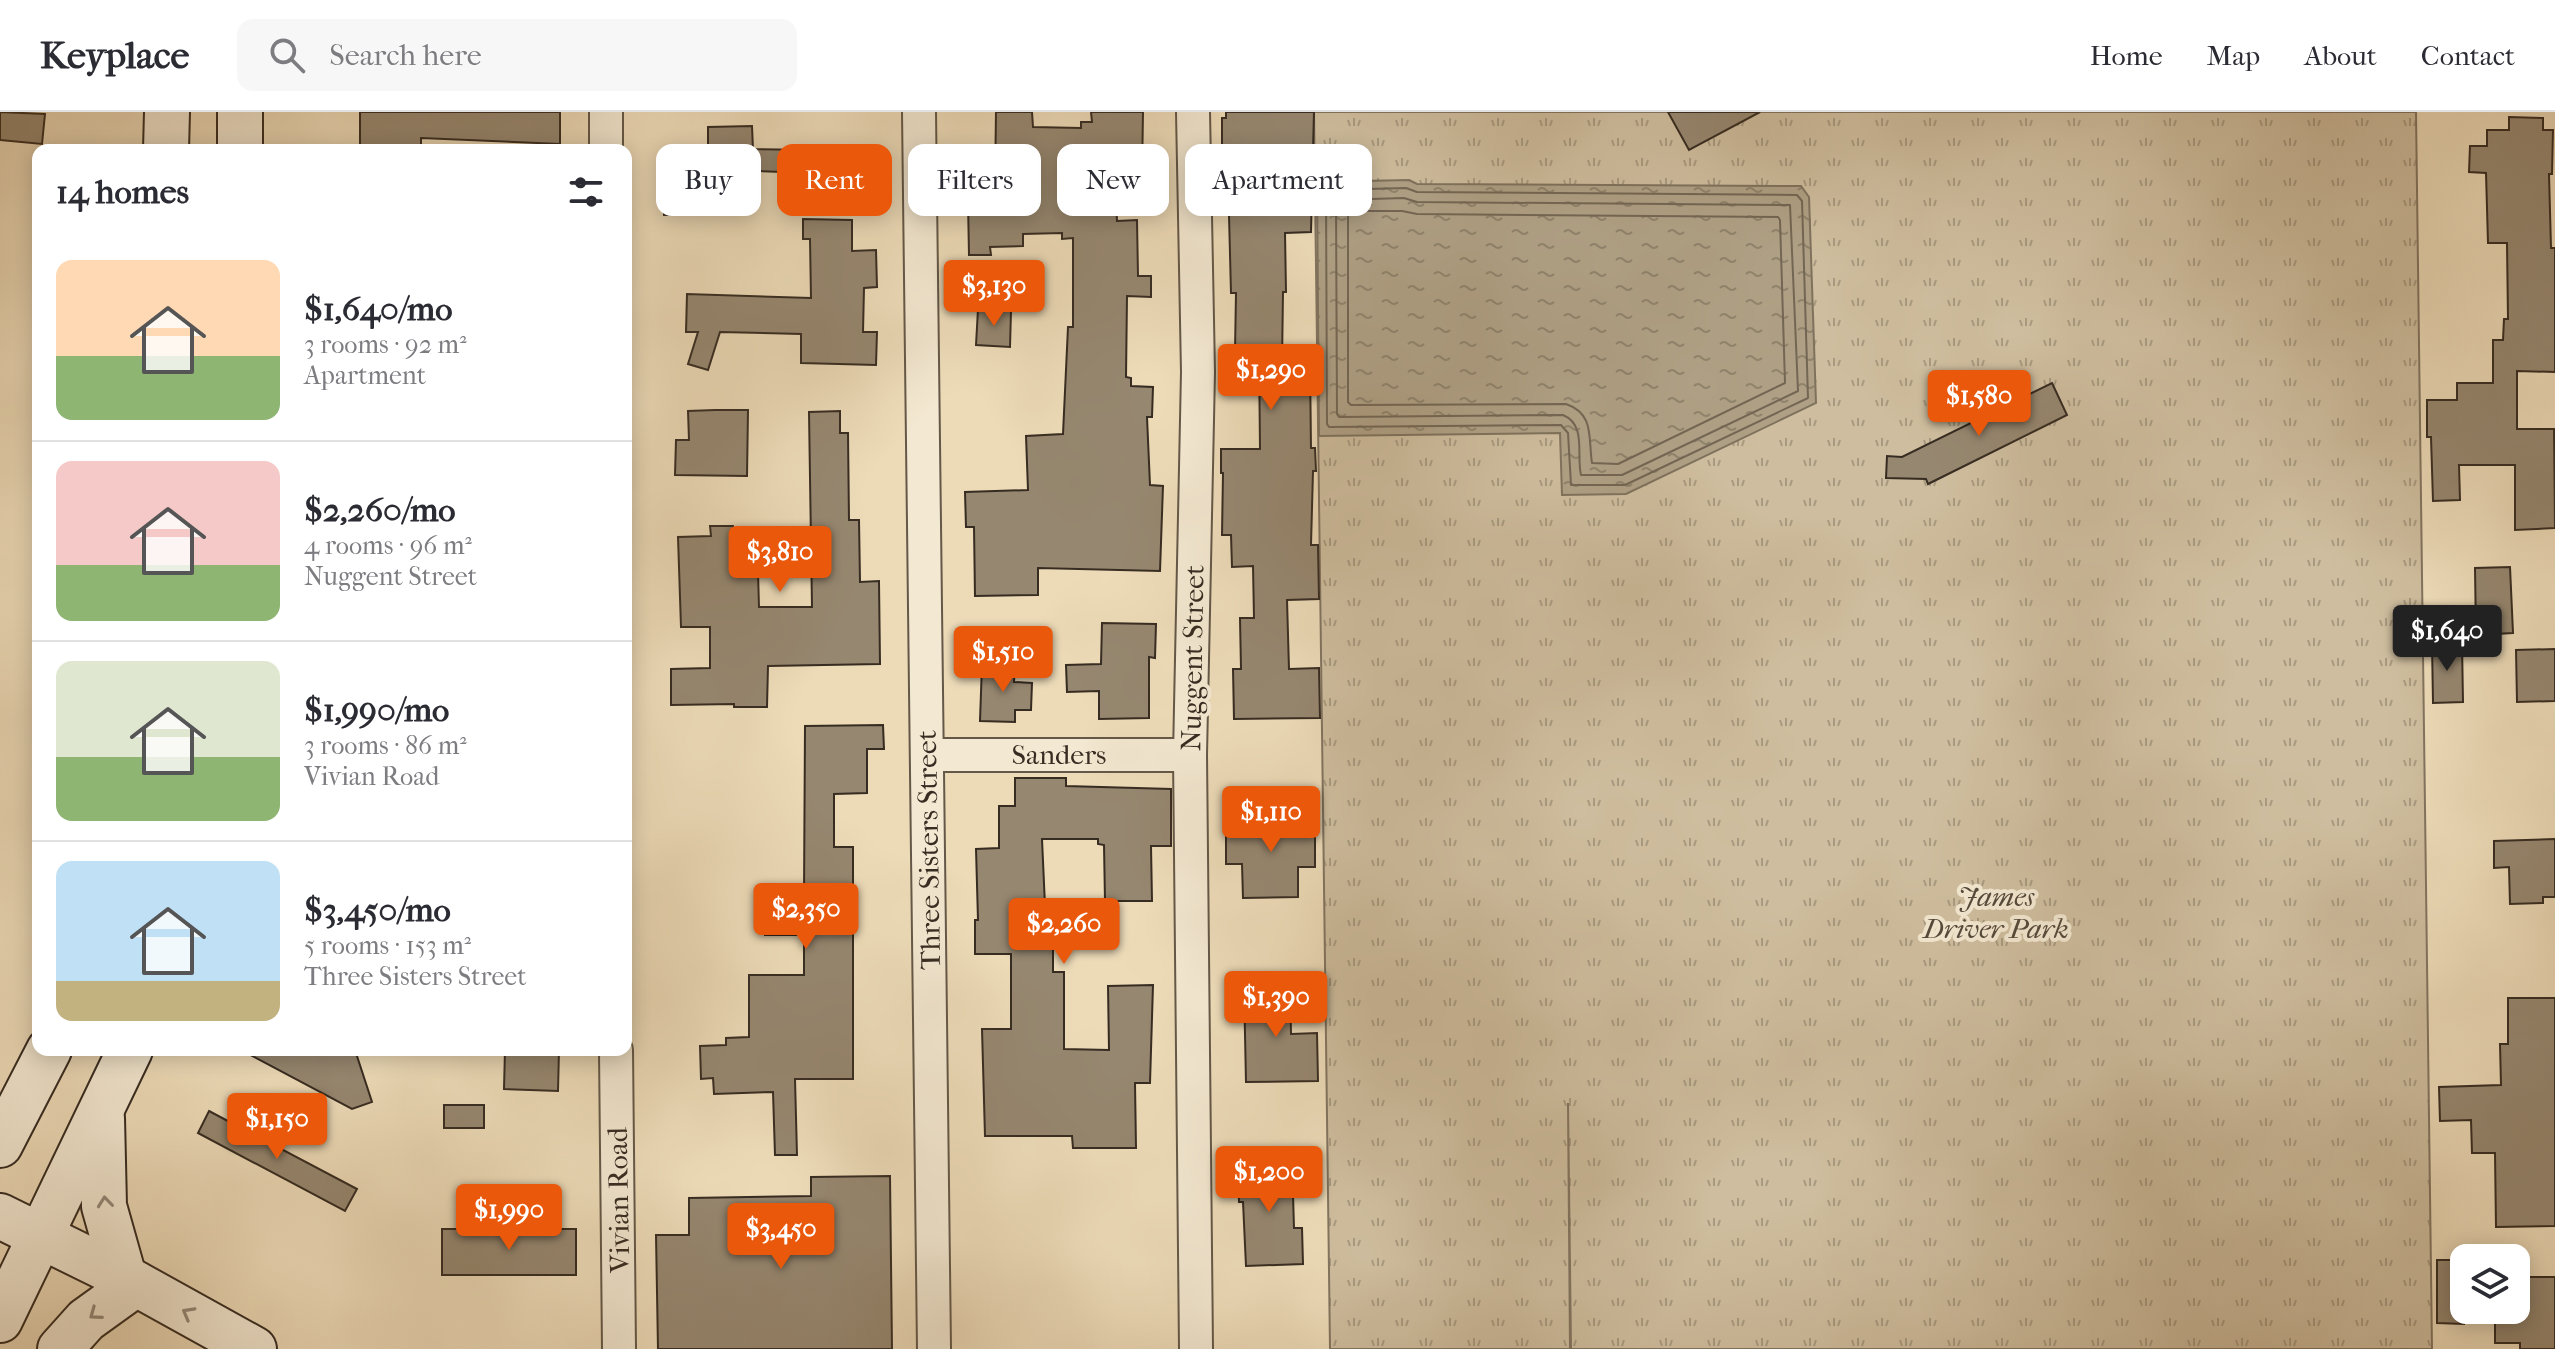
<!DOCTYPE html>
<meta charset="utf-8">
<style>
body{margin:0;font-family:"IM FELL French Canon",serif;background:#f7f7f7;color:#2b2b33;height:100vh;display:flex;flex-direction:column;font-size:30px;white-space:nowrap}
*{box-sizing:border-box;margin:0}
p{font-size:26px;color:#7c7c81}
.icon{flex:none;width:44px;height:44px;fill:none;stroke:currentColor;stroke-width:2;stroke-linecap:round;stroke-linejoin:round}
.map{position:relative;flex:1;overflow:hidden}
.side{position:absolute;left:32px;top:32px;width:600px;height:912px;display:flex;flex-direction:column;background:#fff;border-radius:16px;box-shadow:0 4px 20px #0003}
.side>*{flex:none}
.hud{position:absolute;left:656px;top:32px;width:760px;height:72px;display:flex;gap:16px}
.buttons{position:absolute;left:2450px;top:1132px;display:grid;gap:16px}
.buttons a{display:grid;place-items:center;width:80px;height:80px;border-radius:16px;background:#fff;box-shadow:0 4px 20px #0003;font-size:40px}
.price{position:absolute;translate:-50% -68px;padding:0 18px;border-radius:8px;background:#ea580c;color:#fff;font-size:26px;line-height:52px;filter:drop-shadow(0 2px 4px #0008)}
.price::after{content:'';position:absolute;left:50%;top:48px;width:24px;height:18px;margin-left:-12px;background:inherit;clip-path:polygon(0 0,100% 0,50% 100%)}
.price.active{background:#222;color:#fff}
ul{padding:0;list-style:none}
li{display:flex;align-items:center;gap:24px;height:200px;padding:0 24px}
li+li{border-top:2px solid #e1e1e2}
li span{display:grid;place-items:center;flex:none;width:224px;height:160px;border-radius:16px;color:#555}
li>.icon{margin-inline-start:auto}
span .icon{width:96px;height:96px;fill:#fffc;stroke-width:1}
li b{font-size:34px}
h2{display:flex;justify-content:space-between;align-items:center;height:96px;padding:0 24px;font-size:34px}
.chip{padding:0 28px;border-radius:16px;background:#fff;box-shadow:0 4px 20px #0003;font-size:28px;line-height:72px}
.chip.active{background:#ea580c;color:#fff}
header{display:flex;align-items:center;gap:48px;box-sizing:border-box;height:112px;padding:0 40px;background:#fff;border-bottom:2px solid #e1e1e2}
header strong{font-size:38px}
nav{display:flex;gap:44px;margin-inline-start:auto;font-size:28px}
.search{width:560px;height:72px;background:#f7f7f7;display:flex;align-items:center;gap:20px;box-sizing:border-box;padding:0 28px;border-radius:16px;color:#7c7c81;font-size:30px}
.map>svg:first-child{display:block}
.grass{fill:url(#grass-tufts);stroke:#827460;stroke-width:2}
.water{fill:url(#water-ripples);stroke:#7f725d;stroke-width:2}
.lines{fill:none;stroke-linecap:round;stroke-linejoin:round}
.shore{stroke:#736654;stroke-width:2}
.building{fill:#968770;stroke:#372c22;stroke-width:2}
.street-casing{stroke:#645848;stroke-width:36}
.secondary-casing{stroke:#372c22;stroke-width:48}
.street{stroke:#f3e8d1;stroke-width:32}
.secondary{stroke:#f3e8d1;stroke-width:44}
.oneway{stroke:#958a7a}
.labels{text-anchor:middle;stroke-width:8;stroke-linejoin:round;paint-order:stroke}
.street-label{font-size:28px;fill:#372c22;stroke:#f3e8d1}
.park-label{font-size:28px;font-style:italic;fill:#55493b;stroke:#f3e8d1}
</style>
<header>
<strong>Keyplace</strong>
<div class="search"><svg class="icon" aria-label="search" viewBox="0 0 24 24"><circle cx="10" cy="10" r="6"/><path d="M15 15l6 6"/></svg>Search here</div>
<nav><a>Home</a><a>Map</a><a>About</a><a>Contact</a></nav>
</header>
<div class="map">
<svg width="2555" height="1237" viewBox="0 0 2555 1237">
<defs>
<pattern id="grass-tufts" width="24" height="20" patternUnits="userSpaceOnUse" patternTransform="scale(2)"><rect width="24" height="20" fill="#cebd9e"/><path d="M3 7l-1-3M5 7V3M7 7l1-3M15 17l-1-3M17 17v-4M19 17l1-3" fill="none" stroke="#a89a80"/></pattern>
<pattern id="water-ripples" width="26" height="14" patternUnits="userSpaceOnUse" patternTransform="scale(2)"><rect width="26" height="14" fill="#afa085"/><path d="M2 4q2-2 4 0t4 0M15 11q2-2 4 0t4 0" fill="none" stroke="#8f836c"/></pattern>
</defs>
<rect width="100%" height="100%" fill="#eddbb8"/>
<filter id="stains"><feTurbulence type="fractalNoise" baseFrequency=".0025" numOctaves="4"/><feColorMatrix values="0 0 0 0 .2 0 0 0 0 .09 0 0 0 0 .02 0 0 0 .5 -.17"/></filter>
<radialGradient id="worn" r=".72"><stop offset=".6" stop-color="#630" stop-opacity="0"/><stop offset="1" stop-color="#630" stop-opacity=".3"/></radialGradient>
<polygon class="grass" points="1314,0 2416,0 2432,1237 1571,1237 1568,991 1570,1237 1330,1237"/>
<polygon class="water" points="1409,68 1417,72 1801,74 1809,85 1816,291 1626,382 1562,383 1560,321 1319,324 1317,70"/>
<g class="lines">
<g class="shore">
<polygon points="1406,76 1417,80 1797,83 1802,89 1808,286 1625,373 1571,373 1568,321 1561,313 1329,315 1327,312 1326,81 1329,78"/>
<path d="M1404,86L1417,90L1790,93L1798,279L1622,363H1581C1576,343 1587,313 1563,303L1339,305L1337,302L1336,90L1339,88Z"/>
<path d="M1351,99H1402L1417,102L1778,105L1780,108L1785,271L1618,352L1592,351C1588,326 1595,302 1566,292L1351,293L1348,290V103Z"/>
</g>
</g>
<g class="building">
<polygon points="0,0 45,2 42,32 0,28"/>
<polygon points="360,0 560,0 560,32 421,26 421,38 360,38"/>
<polygon points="996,0 1032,0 1033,15 1081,16 1081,10 1092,10 1091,0 1143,0 1142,63 1115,63 1117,109 1137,108 1138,164 1151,164 1151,185 1127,184 1126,265 1131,266 1131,274 1153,275 1152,305 1147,305 1150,373 1163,374 1160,459 1038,456 1038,483 975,484 974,415 966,415 965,380 1028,378 1026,324 1063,322 1068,215 1073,215 1073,126 1062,127 1062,121 1023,122 1023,134 990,135 991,143 969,143 968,90 979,90 979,74 995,73"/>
<polygon points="1226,0 1314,0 1311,120 1285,121 1286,180 1283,180 1282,251 1310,251 1311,336 1315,336 1316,359 1313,359 1311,433 1318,433 1319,487 1287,488 1289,557 1319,556 1320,606 1234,607 1233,557 1241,557 1240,506 1254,506 1253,454 1232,455 1231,423 1222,423 1223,361 1221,361 1221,337 1260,337 1259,240 1235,240 1236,181 1231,181 1229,103 1237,103 1236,61 1222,61 1222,6 1226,6"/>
<polygon points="1668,0 1760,0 1689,38"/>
<polygon points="2509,5 2543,6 2543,18 2553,18 2552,62 2549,62 2551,136 2555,136 2555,260 2517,259 2517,317 2554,317 2555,416 2515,418 2515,353 2459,353 2460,388 2433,389 2431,325 2427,325 2427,288 2457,288 2457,271 2493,271 2493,228 2503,228 2504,207 2508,207 2507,131 2488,131 2486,61 2469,60 2470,34 2487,34 2487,18 2509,18"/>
<polygon points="752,14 753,37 809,38 809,61 732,58 732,102 664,103 663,38 708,36 708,15"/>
<polygon points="803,107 852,108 852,139 876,138 877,175 864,176 863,220 877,220 876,253 801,251 801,222 720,220 708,258 688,252 698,220 686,220 687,182 811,186 810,127 803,127"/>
<polygon points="978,197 1011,199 1010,235 976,233"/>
<polygon points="2052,271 2067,303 1928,372 1926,367 1886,366 1887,344 1902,345"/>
<polygon points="715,298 748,298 747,364 675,363 676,328 689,328 688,299"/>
<polygon points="840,299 840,321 848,321 849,408 859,408 860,470 879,469 880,552 768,554 767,595 734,595 734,592 671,593 671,557 710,556 710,515 681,515 678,425 711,424 710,414 733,414 734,425 757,424 759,495 812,495 809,300"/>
<polygon points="2510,455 2513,521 2476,523 2475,456"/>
<polygon points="1102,511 1156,512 1155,546 1149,545 1149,606 1099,607 1099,579 1067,580 1066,553 1101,552"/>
<polygon points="2432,531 2462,531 2463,590 2433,591"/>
<polygon points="2555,537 2555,589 2517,590 2516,538"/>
<polygon points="982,552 1015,553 1014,570 1032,571 1031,598 1015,598 1015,610 980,609"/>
<polygon points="883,613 884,637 867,637 867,681 834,682 834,735 853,735 853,967 795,967 797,1043 775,1043 773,980 714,982 713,966 701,967 700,934 726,933 726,926 749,925 749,863 804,863 804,823 765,823 765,784 804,784 805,614"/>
<polygon points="1015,666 1066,666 1066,674 1171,677 1171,734 1151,734 1152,789 1105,789 1104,733 1098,732 1098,727 1042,727 1046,816 1053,816 1053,860 1064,860 1064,937 1109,938 1108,874 1153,873 1150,971 1135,971 1136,1036 1073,1036 1072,1024 985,1024 982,917 1011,917 1011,842 975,842 975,808 978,808 976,737 999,736 999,694 1015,694"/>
<polygon points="1226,707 1315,707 1315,755 1298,755 1298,785 1243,786 1242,752 1226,752"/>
<polygon points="2555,727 2555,785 2543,785 2543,791 2510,792 2509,755 2494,756 2494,729"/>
<polygon points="1290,873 1291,922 1317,921 1318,969 1246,970 1244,874"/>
<polygon points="2508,886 2555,886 2555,1114 2496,1115 2495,1041 2472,1041 2471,1008 2440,1009 2439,975 2501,973 2500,932 2508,932"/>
<polygon points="241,938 355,938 372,990 352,997"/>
<polygon points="505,938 559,938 558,979 504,977"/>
<rect x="444" y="993" width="40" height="23"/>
<polygon points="209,999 357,1077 345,1099 198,1021"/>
<polygon points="1292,1049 1294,1116 1302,1116 1303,1152 1246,1154 1243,1090 1239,1090 1238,1051"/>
<polygon points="890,1064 892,1237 658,1237 656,1123 689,1123 689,1086 811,1084 811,1065"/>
<rect x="442" y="1117" width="134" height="46"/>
<polygon points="2437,1148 2464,1148 2464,1212 2437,1211"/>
<polygon points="2516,1165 2555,1165 2555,1237 2520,1237 2520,1231 2495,1231 2495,1198 2516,1198"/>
</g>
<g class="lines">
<defs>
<g id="street">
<polyline points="606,0 606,38"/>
<polyline points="919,0 934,1237"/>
<polyline points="1193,0 1198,260 1190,643 1196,1237"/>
<polyline points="927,643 1190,643"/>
<polyline points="616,938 619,1237"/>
</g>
<g id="secondary">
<polyline points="240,0 240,38"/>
<polyline points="166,38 167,0"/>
<polyline points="102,1006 104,1094 124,1165"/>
<polyline points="0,1033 49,938"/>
<polyline points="0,1104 124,1165 254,1237"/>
<polyline points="0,1208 130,938"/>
<polyline points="60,1237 86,1208 136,1172"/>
</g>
</defs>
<use href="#street" class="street-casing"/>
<use href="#secondary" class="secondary-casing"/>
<use href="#street" class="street"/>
<use href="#secondary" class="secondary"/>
</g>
<defs><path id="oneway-chevron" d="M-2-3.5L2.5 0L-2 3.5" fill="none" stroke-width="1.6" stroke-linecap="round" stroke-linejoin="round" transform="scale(2)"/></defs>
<g class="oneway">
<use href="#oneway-chevron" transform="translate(105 1090) rotate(-96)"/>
<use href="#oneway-chevron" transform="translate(188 1201) rotate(-151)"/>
<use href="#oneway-chevron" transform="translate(95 1202) rotate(144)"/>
</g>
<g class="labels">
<g class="street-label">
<text transform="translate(1192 546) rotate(-89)" y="10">Nuggent Street</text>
<text x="1059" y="652">Sanders</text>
<text transform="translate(928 738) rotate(-91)" y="10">Three Sisters Street</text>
<text transform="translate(618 1088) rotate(-91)" y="10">Vivian Road</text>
</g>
<g class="park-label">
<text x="1996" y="794">James<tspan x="1996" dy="32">Driver Park</tspan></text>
</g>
</g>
<rect width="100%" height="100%" filter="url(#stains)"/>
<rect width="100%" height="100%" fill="url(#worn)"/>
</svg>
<div class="buttons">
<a><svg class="icon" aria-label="layers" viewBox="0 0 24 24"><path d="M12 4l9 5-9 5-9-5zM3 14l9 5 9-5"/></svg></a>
</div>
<b class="price" style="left:994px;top:216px">$3,130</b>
<b class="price" style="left:1271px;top:300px">$1,290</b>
<b class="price" style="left:1979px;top:326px">$1,580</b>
<b class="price" style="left:780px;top:482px">$3,810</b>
<b class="price active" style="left:2447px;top:561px">$1,640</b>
<b class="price" style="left:1003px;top:582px">$1,510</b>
<b class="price" style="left:1271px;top:742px">$1,110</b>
<b class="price" style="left:806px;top:839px">$2,350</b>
<b class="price" style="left:1064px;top:854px">$2,260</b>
<b class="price" style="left:1276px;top:927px">$1,390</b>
<b class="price" style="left:277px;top:1049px">$1,150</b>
<b class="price" style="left:1269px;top:1102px">$1,200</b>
<b class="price" style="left:509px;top:1140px">$1,990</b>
<b class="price" style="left:781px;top:1159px">$3,450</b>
<div class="hud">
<a class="chip">Buy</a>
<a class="chip active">Rent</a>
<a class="chip">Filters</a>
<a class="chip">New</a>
<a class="chip">Apartment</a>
</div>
<section class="side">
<h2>14 homes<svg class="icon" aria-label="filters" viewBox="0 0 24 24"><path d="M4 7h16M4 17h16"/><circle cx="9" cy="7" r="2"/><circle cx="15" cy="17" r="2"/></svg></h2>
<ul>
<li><span style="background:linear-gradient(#ffd9b3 60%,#8fb573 0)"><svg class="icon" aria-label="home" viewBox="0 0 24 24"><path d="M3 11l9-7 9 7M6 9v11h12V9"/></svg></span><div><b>$1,640/mo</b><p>3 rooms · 92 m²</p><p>Apartment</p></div></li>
<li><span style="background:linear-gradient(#f6c9c9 65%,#8fb573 0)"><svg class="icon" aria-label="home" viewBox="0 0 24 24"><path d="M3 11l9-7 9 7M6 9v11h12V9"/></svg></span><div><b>$2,260/mo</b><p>4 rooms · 96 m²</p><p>Nuggent Street</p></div></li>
<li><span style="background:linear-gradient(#dfe7d0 60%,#8fb573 0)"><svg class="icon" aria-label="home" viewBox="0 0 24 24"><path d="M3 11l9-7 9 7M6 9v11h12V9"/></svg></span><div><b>$1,990/mo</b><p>3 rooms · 86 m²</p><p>Vivian Road</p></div></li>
<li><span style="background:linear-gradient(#bfe0f5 75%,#c2b280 0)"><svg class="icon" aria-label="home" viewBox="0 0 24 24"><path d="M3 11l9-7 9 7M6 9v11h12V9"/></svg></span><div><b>$3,450/mo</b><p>5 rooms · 153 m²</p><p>Three Sisters Street</p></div></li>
</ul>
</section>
</div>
